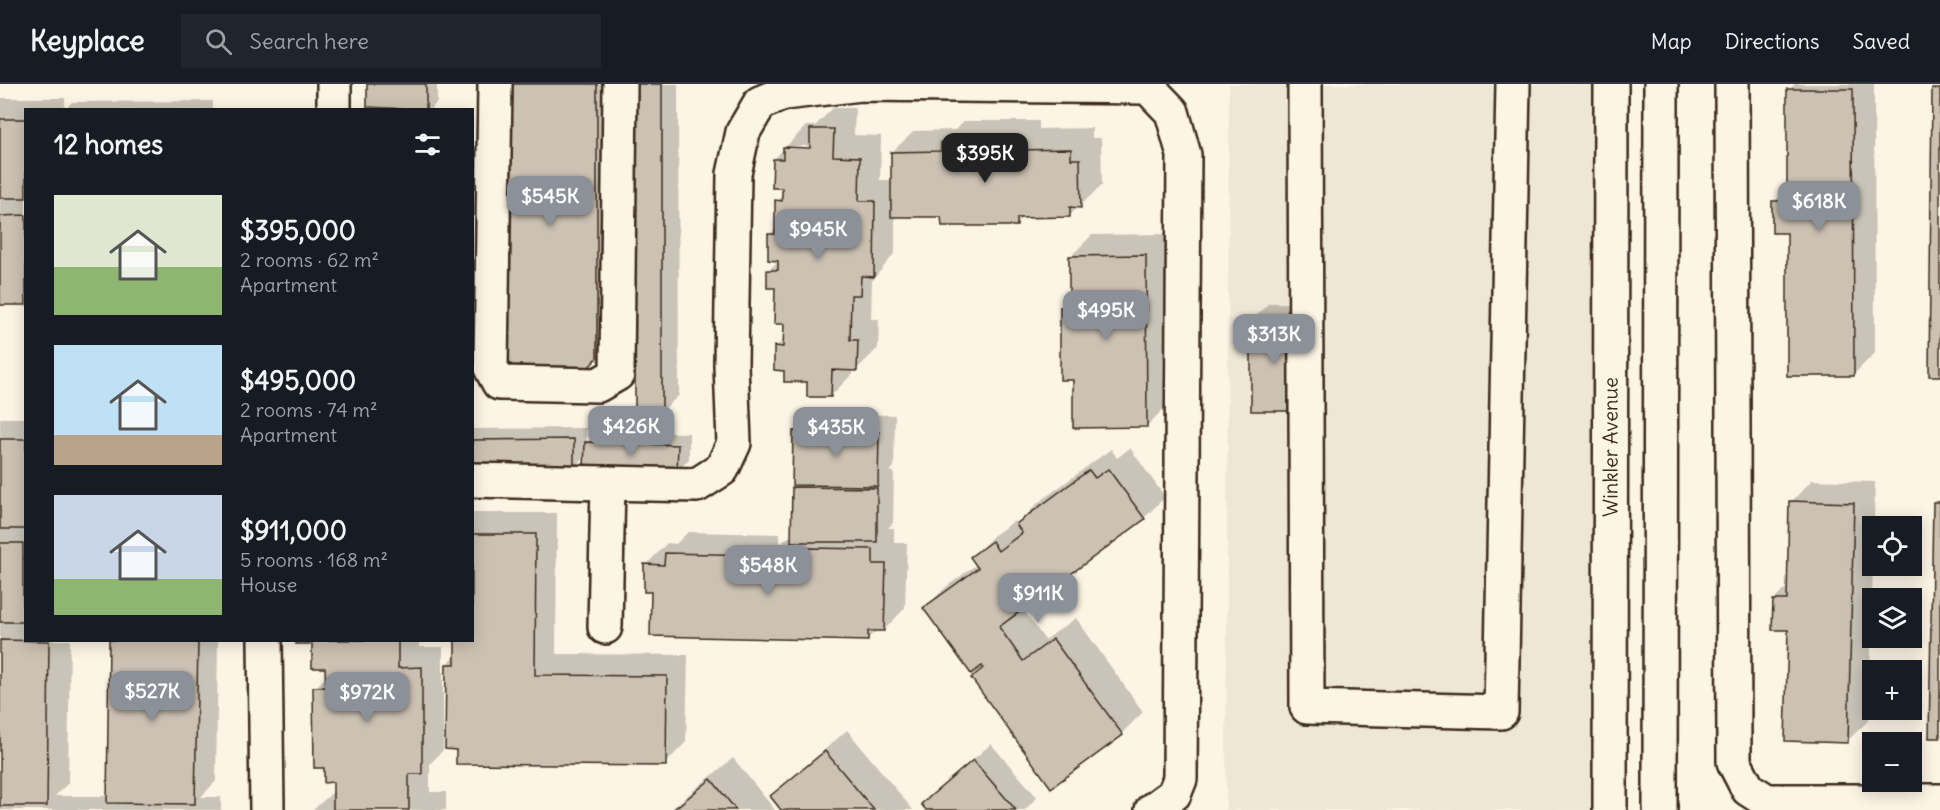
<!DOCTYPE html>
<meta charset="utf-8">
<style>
body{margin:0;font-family:Delius,sans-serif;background:#20242c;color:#f1f3f6;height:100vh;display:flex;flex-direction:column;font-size:22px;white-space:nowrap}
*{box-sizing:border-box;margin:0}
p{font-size:20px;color:#9ea1a6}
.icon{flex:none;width:33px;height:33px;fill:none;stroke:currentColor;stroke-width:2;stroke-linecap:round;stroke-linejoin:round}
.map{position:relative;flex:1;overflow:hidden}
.details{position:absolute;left:24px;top:24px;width:450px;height:534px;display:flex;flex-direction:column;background:#171b24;border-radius:0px;box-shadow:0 3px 15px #0003}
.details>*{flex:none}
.tools{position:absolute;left:1862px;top:432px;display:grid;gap:12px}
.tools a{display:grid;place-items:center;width:60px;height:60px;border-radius:0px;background:#171b24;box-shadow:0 3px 15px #0003;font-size:30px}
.price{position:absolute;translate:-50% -51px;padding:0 14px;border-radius:12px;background:#8c9099;color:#fff;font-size:20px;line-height:39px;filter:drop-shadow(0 2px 3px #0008)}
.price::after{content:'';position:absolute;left:50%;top:36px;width:18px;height:14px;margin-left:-9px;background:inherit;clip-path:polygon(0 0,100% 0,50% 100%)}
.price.current{background:#222;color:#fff}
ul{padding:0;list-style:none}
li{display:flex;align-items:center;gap:18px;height:150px;padding:0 30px}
li span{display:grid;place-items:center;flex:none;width:168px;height:120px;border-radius:0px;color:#555}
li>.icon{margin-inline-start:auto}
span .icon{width:72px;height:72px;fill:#fffc;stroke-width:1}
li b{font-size:26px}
h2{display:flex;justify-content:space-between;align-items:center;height:72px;padding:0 30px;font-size:26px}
header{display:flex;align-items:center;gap:36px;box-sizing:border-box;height:84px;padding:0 30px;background:#171b24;border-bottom:2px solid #363941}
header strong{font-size:28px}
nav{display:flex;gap:33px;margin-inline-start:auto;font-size:21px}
.search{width:420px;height:54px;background:#20242c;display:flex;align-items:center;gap:15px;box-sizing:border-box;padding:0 21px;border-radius:0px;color:#9ea1a6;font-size:22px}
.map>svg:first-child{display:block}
.built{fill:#eee6d6}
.shadow{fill:#0003;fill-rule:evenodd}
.building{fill:#ccc2b3;stroke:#3b2a1e;stroke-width:1.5}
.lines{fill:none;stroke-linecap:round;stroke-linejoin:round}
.minor-casing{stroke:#3b2a1e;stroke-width:38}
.minor{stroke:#fcf5e5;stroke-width:33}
.labels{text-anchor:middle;stroke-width:5;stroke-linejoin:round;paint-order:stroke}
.street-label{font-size:20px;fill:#3b2a1e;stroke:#fcf5e5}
</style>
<header>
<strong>Keyplace</strong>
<div class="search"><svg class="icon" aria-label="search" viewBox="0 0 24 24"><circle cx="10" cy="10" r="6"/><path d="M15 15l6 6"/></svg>Search here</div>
<nav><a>Map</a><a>Directions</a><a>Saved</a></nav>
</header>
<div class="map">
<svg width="1940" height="726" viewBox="0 0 1940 726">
<rect width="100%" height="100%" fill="#fcf5e5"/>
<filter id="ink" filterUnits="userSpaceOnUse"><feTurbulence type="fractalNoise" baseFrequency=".0167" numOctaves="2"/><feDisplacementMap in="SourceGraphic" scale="12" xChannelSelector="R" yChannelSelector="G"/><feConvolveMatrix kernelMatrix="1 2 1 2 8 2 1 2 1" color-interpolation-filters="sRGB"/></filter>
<g filter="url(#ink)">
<polygon class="built" points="1229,0 1593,0 1593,726 1226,726"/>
<g class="shadow">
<polygon points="368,0 437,0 437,18 430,26 380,26"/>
<polygon points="505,0 618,0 604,267 582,289"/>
<polygon points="637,0 678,0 679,311 661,328"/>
<polygon points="1795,0 1874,0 1875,269 1853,291 1774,118 1789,103 1789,6"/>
<polygon points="0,14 65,14 65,25 72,18 213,17 213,26 26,26 26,220 0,220"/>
<path d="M833,24H855L854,51L881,52L880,96H893L892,68L914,47L955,46L964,37H1039V45L1092,44V54H1101L1102,101L1069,132H1024L1016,140L943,131L895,132V169L872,197L871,235H879L878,264L857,285H852V290L831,312L786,285L776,263L785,254V238L776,202L768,187L780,175L770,151L776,144L777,117L783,110L784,102L774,75L806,42H815ZM793,62H817V65H793Z"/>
<polygon points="1167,150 1168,320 1147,342 1074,295 1061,224 1071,214 1070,173 1092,151"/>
<polygon points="1269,219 1314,219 1252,326 1252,236"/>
<polygon points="812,330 895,331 894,383 890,388 894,388 893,439 888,444 894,444 894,459 907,459 905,524 884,546 877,546 867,555 653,506 646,481 667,459 676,460 688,448 780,450 780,461 788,453 793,453 793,404 798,399 794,348"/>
<polygon points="0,334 26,334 26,556 70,556 68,699 55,712 108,712 110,556 218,556 216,697 201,713 221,713 221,726 0,726"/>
<polygon points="586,344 586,360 599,347 689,349 689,375 677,387 586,372 574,384 472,384 472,345"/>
<polygon points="1130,364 1165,413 1144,434 1022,524 1045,556 1076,534 1143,628 1122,649 1051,702 973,594 984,582 925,524 946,503 977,480 972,474 993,452 1014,437 1017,441 1039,418 1111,365 1117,374"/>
<polygon points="1812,396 1875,398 1869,636 1847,657 1774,516 1789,501 1791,418"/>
<polygon points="473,429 557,429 556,570 688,571 686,658 665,680 447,580 472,556"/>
<polygon points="298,556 419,556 419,563 443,563 443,666 430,680 430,708 446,708 446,726 313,726 334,707 334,697 325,683 315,604 327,592 327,583 313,558"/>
<polygon points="847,646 913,726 783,726 772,712"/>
<polygon points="991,660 1037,713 1025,726 928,726 941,703"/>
<polygon points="733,674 775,726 670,726"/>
</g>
<g class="building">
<polygon points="367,0 426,0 426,26 367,23"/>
<polygon points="503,0 597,0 597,274 583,290 519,289 503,272"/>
<rect x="635" y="0" width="27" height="330"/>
<polygon points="1787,5 1853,5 1854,292 1787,292 1787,149 1772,149 1772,117 1787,117"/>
<polygon points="1932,5 1940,5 1940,292 1929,292"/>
<rect x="0" y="35" width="26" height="79"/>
<polygon points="810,45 834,45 833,72 860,73 859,117 875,117 874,193 861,192 860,211 851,211 850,256 858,256 857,287 832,286 831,313 807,313 807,298 784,298 784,287 774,286 774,262 783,263 784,240 774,240 775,204 767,204 767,186 778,186 778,177 768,176 768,150 775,150 775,116 782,117 782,104 772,104 773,75 783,75 783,63 810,64"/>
<polygon points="941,58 1018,58 1018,66 1071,65 1071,75 1080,75 1081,124 1070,123 1070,133 1017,134 1017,142 942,142 941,133 891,133 891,68 941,67"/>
<polygon points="26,131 26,221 0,221 0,132"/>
<polygon points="1146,171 1147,343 1073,344 1073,296 1060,296 1060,223 1069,223 1069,172"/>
<rect x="1251" y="235" width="46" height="92"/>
<polygon points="793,347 879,348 878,402 792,401"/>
<rect x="0" y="355" width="26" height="90"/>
<polygon points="574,355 574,386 472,386 472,356"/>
<polygon points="585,358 678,361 677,389 584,386"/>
<polygon points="1108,385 1145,435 999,543 1023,577 1053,555 1123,651 1051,704 971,594 983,584 982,582 971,590 923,524 978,484 970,473 992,457 998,467 1022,449 1016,440 1089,386 1095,394"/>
<polygon points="792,403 877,404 877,458 791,458"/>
<polygon points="1789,417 1854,419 1848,659 1785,657 1788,546 1772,546 1773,516 1787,516"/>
<polygon points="1933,418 1940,418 1940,654 1929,654"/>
<polygon points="472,450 536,450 535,591 667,592 666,682 456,680 456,666 445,665 446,580 455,580 455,556 472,556"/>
<rect x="0" y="459" width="23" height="79"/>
<polygon points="806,464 873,465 873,480 886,480 884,547 868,547 868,557 650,552 651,508 644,508 644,480 664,481 665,469 759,471 759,485 765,485 765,474 806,475"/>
<polygon points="0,556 49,557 47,722 0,722"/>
<polygon points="109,556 198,556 195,720 107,719"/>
<polygon points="296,556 398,556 398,584 422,583 422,690 409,690 409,726 333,726 333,698 324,699 324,684 314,684 313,603 326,603 325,584 312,584 312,560 296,560"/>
<polygon points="825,667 874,726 781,726 770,712"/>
<polygon points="973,676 1016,726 926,726 921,720"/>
<polygon points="711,695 736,726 673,726"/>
</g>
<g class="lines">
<defs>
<g id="minor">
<polyline points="495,0 491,284 499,299 598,301 617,290 620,0"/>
<polyline points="1305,0 1307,623 1501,628 1513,0"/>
<polyline points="1732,0 1734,678 1748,705 1767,717 1940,717"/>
<polyline points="334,26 334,0"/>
<polyline points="472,396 697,401 722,385 734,359 731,281 734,90 743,48 760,19 784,9 861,0 1148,3 1172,28 1184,71 1180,695 1174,710 1152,726"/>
<polyline points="605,543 608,399"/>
<polyline points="265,556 267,726"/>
<path id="s1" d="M1610,726L1611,0"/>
<polyline points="1660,726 1661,0"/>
</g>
</defs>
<use href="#minor" class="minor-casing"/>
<use href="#minor" class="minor"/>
</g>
</g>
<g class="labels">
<g class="street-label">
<text dy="7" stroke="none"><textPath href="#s1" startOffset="363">Winkler Avenue</textPath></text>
</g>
</g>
</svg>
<div class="tools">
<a><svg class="icon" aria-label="locate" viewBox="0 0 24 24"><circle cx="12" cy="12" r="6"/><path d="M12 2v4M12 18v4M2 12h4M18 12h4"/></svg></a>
<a><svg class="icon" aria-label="layers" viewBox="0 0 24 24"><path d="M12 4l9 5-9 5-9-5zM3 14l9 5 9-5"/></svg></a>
<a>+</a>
<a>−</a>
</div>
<b class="price current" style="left:985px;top:100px">$395K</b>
<b class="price" style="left:550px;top:143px">$545K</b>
<b class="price" style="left:1819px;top:148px">$618K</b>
<b class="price" style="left:818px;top:176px">$945K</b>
<b class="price" style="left:1106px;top:257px">$495K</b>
<b class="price" style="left:1274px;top:281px">$313K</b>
<b class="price" style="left:631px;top:373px">$426K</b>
<b class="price" style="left:836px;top:374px">$435K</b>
<b class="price" style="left:768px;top:512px">$548K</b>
<b class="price" style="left:1038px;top:540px">$911K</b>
<b class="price" style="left:152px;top:638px">$527K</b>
<b class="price" style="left:367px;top:639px">$972K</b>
<section class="details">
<h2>12 homes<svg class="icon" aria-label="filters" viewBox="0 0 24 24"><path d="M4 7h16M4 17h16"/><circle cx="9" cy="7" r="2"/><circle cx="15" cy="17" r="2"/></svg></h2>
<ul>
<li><span style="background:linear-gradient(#dfe7d0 60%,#8fb573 0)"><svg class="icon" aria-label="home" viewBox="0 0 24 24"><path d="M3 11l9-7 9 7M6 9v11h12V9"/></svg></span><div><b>$395,000</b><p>2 rooms · 62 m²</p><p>Apartment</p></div></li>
<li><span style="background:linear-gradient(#bfe0f5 75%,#b9a48a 0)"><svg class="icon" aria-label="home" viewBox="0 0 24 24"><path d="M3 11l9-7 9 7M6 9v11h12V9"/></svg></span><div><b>$495,000</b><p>2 rooms · 74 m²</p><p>Apartment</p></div></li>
<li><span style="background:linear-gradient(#c9d6e8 70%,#8fb573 0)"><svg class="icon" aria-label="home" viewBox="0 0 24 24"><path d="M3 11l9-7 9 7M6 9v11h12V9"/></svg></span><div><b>$911,000</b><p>5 rooms · 168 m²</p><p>House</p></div></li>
</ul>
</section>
</div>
